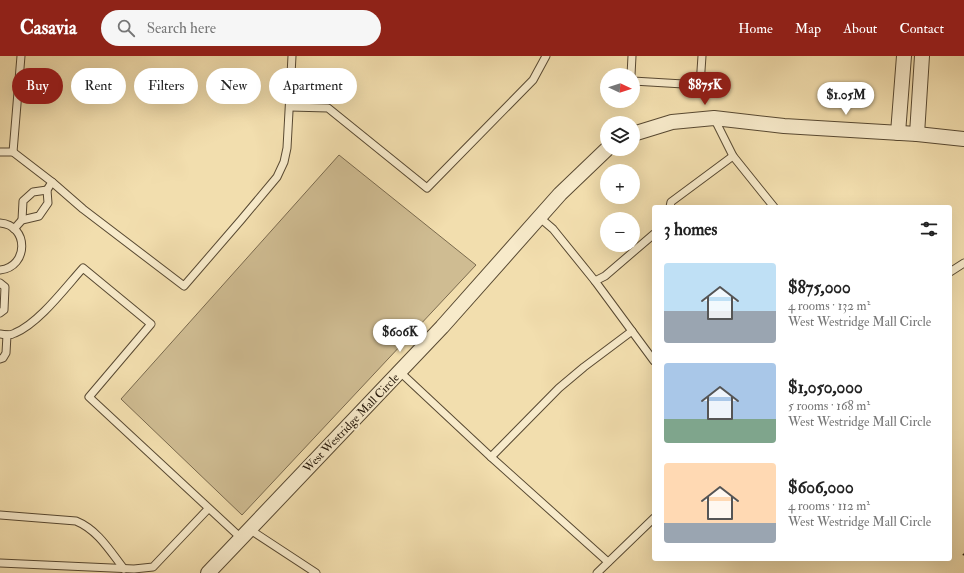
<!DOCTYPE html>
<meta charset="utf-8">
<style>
body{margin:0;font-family:"IM FELL Double Pica",serif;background:#f6f6f6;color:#222;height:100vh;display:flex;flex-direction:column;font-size:15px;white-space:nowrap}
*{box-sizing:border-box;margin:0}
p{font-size:13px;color:#767676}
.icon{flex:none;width:22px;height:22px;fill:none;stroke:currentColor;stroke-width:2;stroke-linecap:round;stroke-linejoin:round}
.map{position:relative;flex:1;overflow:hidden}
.drawer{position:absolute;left:652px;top:149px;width:300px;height:356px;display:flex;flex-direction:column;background:#fff;border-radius:4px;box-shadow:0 4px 16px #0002}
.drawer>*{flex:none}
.hud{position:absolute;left:12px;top:12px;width:380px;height:36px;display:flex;gap:8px}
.needle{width:26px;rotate:94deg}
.fabs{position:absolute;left:600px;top:12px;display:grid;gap:8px}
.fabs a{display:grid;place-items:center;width:40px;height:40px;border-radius:50%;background:#fff;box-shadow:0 4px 16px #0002;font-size:20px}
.price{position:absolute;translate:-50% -34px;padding:0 9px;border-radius:14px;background:#fff;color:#222;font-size:13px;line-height:26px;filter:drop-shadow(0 1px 2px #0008)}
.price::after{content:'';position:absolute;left:50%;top:24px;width:12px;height:9px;margin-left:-6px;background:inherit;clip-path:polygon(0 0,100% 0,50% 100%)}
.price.on{background:#8f2418;color:#fff}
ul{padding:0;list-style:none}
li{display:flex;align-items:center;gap:12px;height:100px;padding:0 12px}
li span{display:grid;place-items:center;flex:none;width:112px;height:80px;border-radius:4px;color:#555}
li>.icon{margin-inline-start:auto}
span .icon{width:48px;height:48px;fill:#fffc;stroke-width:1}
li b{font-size:17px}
h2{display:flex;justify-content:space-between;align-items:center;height:48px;padding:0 12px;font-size:17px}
.chip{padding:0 14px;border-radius:18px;background:#fff;box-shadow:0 4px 16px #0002;font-size:14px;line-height:36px}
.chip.on{background:#8f2418;color:#fff}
header{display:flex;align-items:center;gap:24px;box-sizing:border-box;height:56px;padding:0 20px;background:#8f2418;color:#fff}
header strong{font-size:19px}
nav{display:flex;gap:22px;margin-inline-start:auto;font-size:14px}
.search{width:280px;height:36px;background:#f6f6f6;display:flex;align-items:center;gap:10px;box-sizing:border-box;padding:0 14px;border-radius:22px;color:#767676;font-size:15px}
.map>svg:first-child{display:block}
.green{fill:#cfbc92;stroke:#7a6a4e}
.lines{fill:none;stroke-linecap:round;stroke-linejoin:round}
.service-casing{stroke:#584932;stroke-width:9}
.minor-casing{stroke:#584932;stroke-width:16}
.path{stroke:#241709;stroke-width:2;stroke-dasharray:3 2;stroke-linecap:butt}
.service{stroke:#f7eaca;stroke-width:7}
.minor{stroke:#f7eaca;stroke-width:14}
.labels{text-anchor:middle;stroke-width:4;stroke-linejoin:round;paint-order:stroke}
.street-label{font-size:12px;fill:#241709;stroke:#f7eaca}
</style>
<header>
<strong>Casavia</strong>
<div class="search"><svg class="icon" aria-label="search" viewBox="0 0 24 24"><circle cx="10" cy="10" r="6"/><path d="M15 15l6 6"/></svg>Search here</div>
<nav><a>Home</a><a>Map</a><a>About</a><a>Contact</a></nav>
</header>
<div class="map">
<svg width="964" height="517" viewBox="0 0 964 517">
<rect width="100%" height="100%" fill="#f2deae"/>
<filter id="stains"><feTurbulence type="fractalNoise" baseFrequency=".005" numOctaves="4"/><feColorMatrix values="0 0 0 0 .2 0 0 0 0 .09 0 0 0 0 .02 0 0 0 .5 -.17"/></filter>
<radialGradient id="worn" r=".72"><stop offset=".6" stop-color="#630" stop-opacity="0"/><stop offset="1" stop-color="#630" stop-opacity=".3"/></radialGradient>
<polygon class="green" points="339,99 476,209 242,459 121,343"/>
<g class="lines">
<defs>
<g id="service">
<polyline points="631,19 632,0"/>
<polyline points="633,25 700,29 702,0"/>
<polyline points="290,51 328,52 427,132 533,24 546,0"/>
<polyline points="714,62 733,100 774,151"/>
<polyline points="0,96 13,96 52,126 83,153 184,230 241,164 277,121 284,106 287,92 292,0"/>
<polyline points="13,96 21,0"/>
<polyline points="670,151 671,146 733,100"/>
<polyline points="539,161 553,173 595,225 654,305"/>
<polyline points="22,164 23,145 33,136 47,134"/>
<path d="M0,167C29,169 29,211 0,214"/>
<polyline points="14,173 22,164 39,160 48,147 47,134 52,126"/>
<polyline points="950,216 964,207"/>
<polyline points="595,225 605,220 654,178"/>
<polyline points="0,227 5,231 4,254 0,257"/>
<path d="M0,278C5,279 10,280 15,277C39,267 65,232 83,212L151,268L89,341L241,482"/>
<polyline points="0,303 3,302 6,297 7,279"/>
<polyline points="400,316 491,401 608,506"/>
<polyline points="491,401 559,332 584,311 632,275"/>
<path d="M0,459L76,465C98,474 110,495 124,513"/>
<polyline points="249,473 316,517"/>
<polyline points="0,507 134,513 153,511 208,453"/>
<polyline points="597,517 654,462"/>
</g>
<g id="minor">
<polyline points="898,77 904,0"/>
<polyline points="633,78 672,66 714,62 784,70 917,78 964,83"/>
<polyline points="917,78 922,0"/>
<polyline points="208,517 442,271 560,138 607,93"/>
</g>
</defs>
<use href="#service" class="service-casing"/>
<use href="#minor" class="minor-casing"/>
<polyline class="path" points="963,498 964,499"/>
<use href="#service" class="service"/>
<use href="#minor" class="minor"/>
</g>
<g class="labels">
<g class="street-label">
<text transform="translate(351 367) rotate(-46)" y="4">West Westridge Mall Circle</text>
</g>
</g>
<rect width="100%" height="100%" filter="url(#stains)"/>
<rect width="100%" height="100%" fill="url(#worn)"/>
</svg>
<div class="fabs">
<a><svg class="needle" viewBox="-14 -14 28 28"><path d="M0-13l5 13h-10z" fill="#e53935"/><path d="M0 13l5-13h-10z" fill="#767676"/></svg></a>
<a><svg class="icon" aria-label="layers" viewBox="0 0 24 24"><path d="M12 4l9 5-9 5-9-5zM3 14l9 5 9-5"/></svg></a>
<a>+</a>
<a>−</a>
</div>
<b class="price on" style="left:705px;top:50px">$875K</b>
<b class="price" style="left:846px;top:60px">$1.05M</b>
<b class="price" style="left:400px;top:297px">$606K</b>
<div class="hud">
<a class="chip on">Buy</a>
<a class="chip">Rent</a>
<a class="chip">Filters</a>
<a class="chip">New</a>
<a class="chip">Apartment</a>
</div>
<section class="drawer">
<h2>3 homes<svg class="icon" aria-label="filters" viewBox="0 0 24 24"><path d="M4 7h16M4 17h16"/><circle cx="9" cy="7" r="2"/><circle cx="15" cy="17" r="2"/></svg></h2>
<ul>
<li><span style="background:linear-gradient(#bfe0f5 60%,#9aa5b1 0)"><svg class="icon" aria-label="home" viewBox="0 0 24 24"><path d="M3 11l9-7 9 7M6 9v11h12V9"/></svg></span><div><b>$875,000</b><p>4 rooms · 132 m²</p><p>West Westridge Mall Circle</p></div></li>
<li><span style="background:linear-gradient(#a9c7e8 70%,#7fa58c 0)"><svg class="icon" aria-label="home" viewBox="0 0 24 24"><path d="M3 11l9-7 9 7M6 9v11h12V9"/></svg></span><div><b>$1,050,000</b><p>5 rooms · 168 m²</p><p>West Westridge Mall Circle</p></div></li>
<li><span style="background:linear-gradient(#ffd9b3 75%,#9aa5b1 0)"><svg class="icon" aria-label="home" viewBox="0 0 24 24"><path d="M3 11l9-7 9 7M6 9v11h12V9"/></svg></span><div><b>$606,000</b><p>4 rooms · 112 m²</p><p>West Westridge Mall Circle</p></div></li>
</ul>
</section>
</div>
